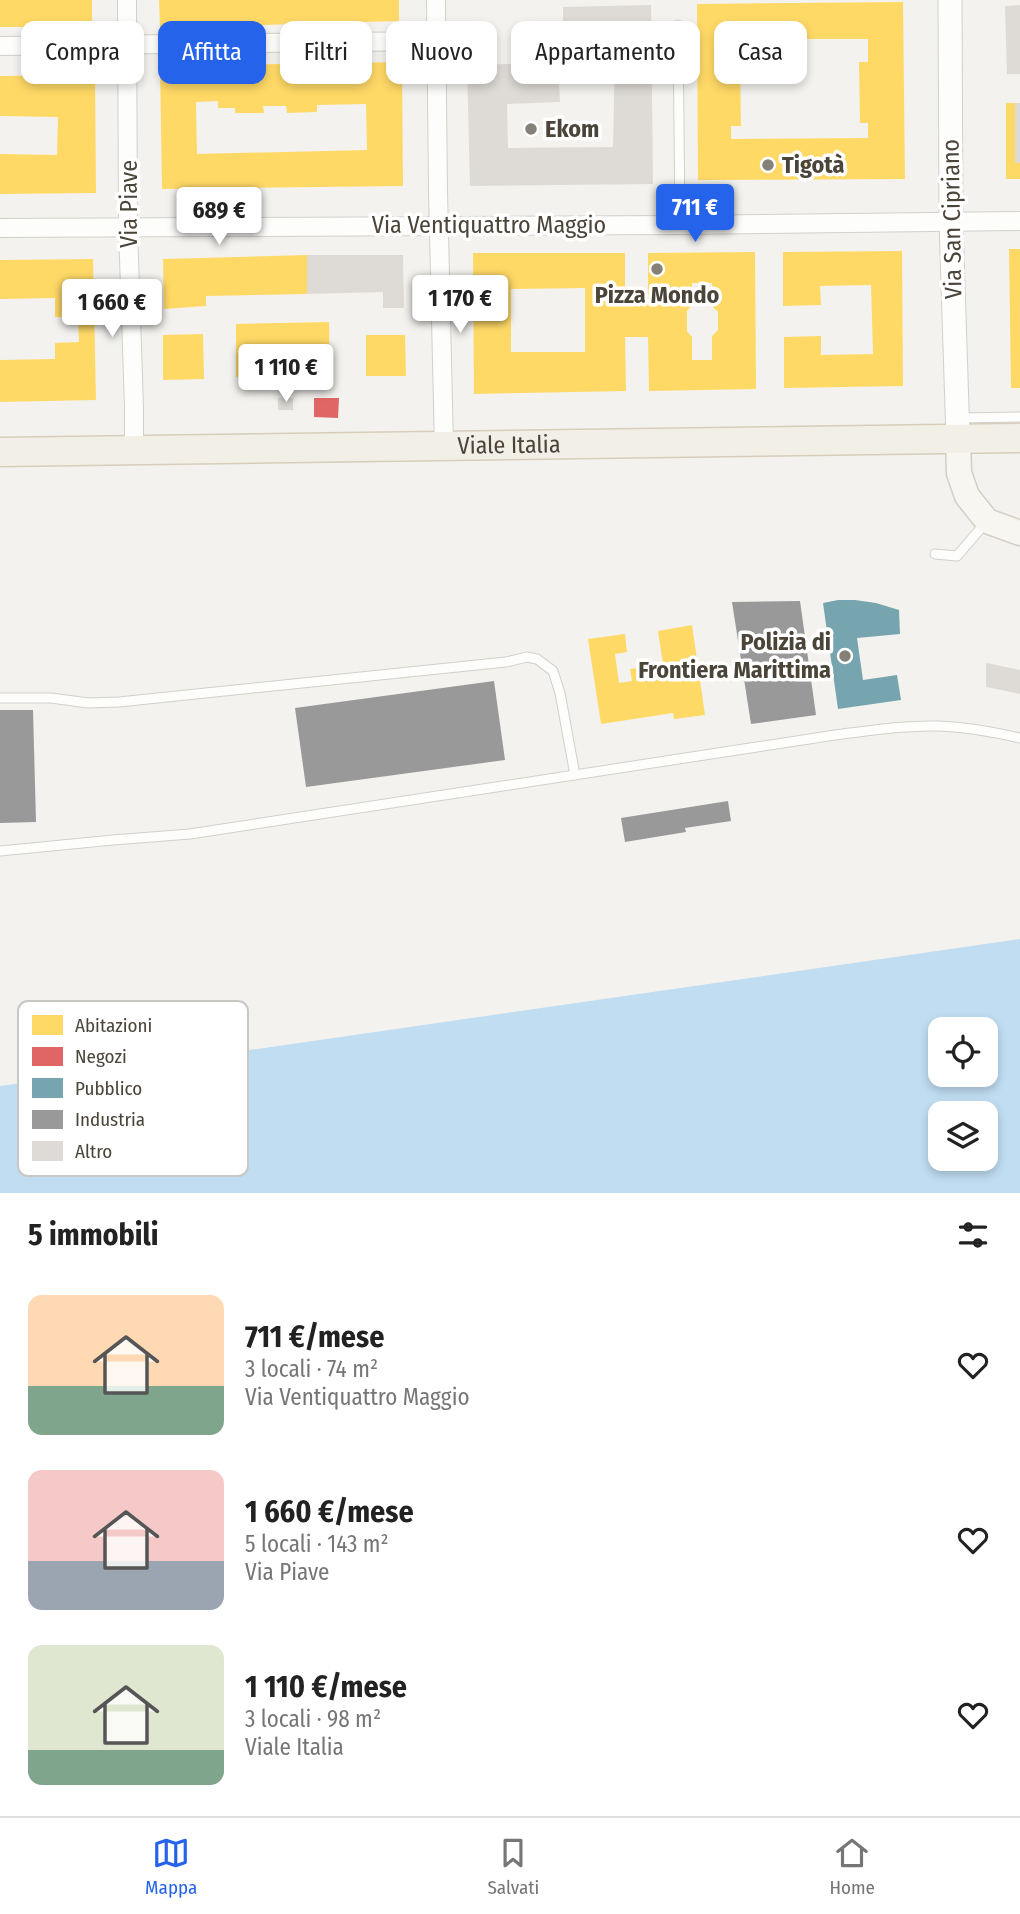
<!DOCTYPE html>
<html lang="it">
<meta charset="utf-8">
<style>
body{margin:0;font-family:"Fira Sans Condensed",sans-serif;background:#f2f2f2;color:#222;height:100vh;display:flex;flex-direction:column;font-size:26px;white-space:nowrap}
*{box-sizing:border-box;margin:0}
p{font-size:23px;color:#767676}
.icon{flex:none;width:38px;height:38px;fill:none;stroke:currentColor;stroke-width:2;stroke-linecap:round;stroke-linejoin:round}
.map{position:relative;height:1193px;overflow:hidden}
.drawer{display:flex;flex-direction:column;background:#fff;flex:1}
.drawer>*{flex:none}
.guide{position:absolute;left:21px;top:21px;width:978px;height:63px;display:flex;gap:14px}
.tools{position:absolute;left:928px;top:1017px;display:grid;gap:14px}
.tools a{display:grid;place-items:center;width:70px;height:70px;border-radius:14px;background:#fff;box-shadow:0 4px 10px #0003;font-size:35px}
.price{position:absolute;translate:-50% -60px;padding:0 16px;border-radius:7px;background:#fff;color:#222;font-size:23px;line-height:46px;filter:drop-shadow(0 2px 4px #0008)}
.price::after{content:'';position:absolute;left:50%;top:42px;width:21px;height:16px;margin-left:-10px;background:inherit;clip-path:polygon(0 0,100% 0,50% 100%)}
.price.current{background:#2563eb;color:#fff}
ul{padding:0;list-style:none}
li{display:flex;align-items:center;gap:21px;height:175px;padding:0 28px}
li span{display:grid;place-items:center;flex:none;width:196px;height:140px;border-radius:14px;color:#555}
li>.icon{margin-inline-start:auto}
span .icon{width:84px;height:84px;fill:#fffc;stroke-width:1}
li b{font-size:30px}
h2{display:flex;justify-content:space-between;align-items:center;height:84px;padding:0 28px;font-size:30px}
.chip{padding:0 24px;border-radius:14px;background:#fff;box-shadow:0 4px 10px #0003;font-size:24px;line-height:63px}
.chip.current{background:#2563eb;color:#fff}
.dock{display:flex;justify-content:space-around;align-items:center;height:98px;border-top:2px solid #e0e0e0;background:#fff;font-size:19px;color:#767676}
.dock a{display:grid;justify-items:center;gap:4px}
.dock .current{color:#2563eb}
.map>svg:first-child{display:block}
.water{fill:#c0ddf1;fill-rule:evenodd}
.homes{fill:#ffd966;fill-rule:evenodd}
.shops{fill:#e06666}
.public{fill:#76a5af}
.industry{fill:#999}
.building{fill:#dedbd6}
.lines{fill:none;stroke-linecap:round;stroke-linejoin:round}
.service-casing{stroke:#d2d0cb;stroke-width:11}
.minor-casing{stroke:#d2d0cb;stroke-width:20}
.tertiary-casing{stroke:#d2d0cb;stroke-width:25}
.secondary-casing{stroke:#d3cfc5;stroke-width:27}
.primary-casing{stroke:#d6cebb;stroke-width:31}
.service{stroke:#fdfdfc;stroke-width:9}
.minor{stroke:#fdfdfc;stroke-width:18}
.tertiary{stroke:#fdfdfc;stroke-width:23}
.secondary{stroke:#f7f6f1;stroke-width:24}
.primary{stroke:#f2efe6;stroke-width:28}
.poi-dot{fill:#868178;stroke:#fff;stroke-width:2.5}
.labels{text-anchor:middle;stroke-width:7;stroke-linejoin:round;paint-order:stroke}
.poi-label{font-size:24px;font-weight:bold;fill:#4b4439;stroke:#fff;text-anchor:start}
.street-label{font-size:24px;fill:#4b4439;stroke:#fff}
.key{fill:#fff;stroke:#c9c7c4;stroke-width:2}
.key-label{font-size:19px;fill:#4b4439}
</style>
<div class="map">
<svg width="1020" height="1193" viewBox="0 0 1020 1193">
<rect width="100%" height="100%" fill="#f4f2ee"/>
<path class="water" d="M1020,939V1193H0V1086ZM940,1029H985V1074H940ZM940,1113H985V1158H940Z"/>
<g class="homes">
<rect x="0" y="0" width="92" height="27"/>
<polygon points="159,0 399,0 399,21 160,28"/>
<path d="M903,2L905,179L698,180L697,4ZM732,39H868V62H859L860,123H868V138L731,139V126H741L740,64H732Z"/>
<path d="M402,62L403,186L162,189L160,66ZM218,101V108H235V113H264L263,106H286L287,113L317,112V105L366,104L367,150L197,154L196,102Z"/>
<polygon points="95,75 96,193 0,194 0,154 57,155 58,117 0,116 0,76"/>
<polygon points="1006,103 1015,103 1015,163 1020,162 1020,179 1006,179"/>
<polygon points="1009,249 1020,249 1020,388 1011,388"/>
<polygon points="902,251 903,386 784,388 784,337 821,336 821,355 873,354 871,285 820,286 821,305 783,306 783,252"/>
<path d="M755,252L756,389L649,391L648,337H625L626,391L474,394L473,253H625V296H648V253ZM692,283H712L713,307L718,312V330L712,336V360H692V337L687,331V311L692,305ZM585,288V352H511V289Z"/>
<polygon points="307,255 307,294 206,296 206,306 164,309 163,259"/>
<polygon points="93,259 96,400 0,402 0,360 55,359 55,343 79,342 78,317 55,317 55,298 0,299 0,260"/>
<polygon points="329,322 330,375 236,377 236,324"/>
<polygon points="203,334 204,379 163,380 163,335"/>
<polygon points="366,335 405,335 406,376 366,376"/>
<polygon points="692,625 705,715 674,719 673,713 601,724 588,639 625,634 627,652 615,654 619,683 632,681 630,669 663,664 658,631"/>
</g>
<polygon class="shops" points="314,398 339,398 338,418 314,417"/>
<polygon class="public" points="838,600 855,600 876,603 899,610 900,634 857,638 863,680 897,675 901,700 838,709 823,603"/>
<g class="industry">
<polygon points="800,601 816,715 751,724 732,602"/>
<polygon points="494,681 505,760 306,787 295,708"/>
<polygon points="0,710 33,710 36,822 0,823"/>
<polygon points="728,801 731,821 685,828 686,832 625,842 621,818"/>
</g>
<g class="building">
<polygon points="651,5 653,184 470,186 467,65 558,63 560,102 507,104 508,148 613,147 615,51 563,51 563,7"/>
<polygon points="1020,5 1020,74 1007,74 1005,6"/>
<polygon points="1015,103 1020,103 1020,162 1015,163"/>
<polygon points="307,255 403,255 404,308 383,308 383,292 307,294"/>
<rect x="278" y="398" width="15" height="12"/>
<polygon points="986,663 1020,670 1020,694 986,687"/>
</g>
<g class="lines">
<defs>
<g id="service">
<polyline points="678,25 680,225"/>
<polyline points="959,418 1020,417"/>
<polyline points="935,554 957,556 987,521"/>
<polyline points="0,698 51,698 88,703 119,702 506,662 527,657 537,659 553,671 560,693 575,775"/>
<path d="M0,851L113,840L190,834L835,735C869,731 904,725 939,726C966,727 994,732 1020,738"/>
</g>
<g id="minor">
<polyline points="127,0 128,228 134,407 134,450"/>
<polyline points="436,0 438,191 444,446"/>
<polyline points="0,46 436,41"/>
<polyline points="0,228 680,225 1020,221"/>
</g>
<polyline id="tertiary" points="950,0 951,222 958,439"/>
<polyline id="secondary" points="958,439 959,473 967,496 987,521 1020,533"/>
<g id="primary">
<path id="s1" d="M0,452L1020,438"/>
</g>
</defs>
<use href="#service" class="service-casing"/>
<use href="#minor" class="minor-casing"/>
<use href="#tertiary" class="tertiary-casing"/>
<use href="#secondary" class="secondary-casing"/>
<use href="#primary" class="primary-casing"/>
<use href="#service" class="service"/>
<use href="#minor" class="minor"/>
<use href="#tertiary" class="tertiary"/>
<use href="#secondary" class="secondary"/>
<use href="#primary" class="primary"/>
</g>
<g class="poi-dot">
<circle cx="531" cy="129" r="7"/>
<circle cx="768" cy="165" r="7"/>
<circle cx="657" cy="269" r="7"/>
<circle cx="845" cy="656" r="7"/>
</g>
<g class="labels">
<g class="poi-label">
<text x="545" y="137">Ekom</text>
<text x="782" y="173">Tigotà</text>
<text x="657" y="303" text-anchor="middle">Pizza Mondo</text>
<text x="831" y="650" text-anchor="end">Polizia di<tspan x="831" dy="28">Frontiera Marittima</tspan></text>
</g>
<g class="street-label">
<text transform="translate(129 204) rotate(-90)" y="8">Via Piave</text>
<text transform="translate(952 219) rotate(-91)" y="8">Via San Cipriano</text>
<text x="489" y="233">Via Ventiquattro Maggio</text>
<text dy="8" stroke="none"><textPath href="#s1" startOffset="509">Viale Italia</textPath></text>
</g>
</g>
<rect x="18" y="1001" width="230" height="175" rx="10" class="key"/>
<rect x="32" y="1015" width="31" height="20" fill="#ffd966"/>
<rect x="32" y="1047" width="31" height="19" fill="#e06666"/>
<rect x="32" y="1078" width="31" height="20" fill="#76a5af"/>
<rect x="32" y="1110" width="31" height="19" fill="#999"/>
<rect x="32" y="1141" width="31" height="20" fill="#dedbd6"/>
<g class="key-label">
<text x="75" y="1032">Abitazioni</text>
<text x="75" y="1063">Negozi</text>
<text x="75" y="1095">Pubblico</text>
<text x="75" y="1126">Industria</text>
<text x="75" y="1158">Altro</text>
</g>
</svg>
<div class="tools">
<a><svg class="icon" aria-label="locate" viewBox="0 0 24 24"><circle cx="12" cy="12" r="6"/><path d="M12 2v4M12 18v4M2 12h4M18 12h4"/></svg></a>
<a><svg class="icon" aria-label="layers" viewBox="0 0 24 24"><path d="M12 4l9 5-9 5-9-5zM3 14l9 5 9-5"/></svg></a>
</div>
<b class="price current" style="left:695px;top:244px">711 €</b>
<b class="price" style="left:219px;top:247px">689 €</b>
<b class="price" style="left:460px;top:335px">1 170 €</b>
<b class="price" style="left:112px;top:339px">1 660 €</b>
<b class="price" style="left:286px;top:404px">1 110 €</b>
<div class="guide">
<a class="chip">Compra</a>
<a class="chip current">Affitta</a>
<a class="chip">Filtri</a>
<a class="chip">Nuovo</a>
<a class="chip">Appartamento</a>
<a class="chip">Casa</a>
</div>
</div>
<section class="drawer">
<h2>5 immobili<svg class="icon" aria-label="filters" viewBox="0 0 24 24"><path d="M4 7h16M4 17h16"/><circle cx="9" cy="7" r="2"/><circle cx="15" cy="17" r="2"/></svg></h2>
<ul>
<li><span style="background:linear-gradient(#ffd9b3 65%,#7fa58c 0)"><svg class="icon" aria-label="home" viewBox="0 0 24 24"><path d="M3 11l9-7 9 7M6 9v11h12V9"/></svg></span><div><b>711 €/mese</b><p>3 locali · 74 m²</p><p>Via Ventiquattro Maggio</p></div><svg class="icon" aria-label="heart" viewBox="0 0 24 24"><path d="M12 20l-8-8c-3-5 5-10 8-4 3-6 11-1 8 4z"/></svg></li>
<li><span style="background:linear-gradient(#f6c9c9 65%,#9aa5b1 0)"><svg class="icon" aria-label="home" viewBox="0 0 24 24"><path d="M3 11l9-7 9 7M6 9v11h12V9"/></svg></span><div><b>1 660 €/mese</b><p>5 locali · 143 m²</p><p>Via Piave</p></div><svg class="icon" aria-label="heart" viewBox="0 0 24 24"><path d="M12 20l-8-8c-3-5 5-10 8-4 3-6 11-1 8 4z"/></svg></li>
<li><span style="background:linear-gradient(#dfe7d0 75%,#7fa58c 0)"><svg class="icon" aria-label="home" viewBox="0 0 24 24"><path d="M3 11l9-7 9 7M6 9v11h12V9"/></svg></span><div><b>1 110 €/mese</b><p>3 locali · 98 m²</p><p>Viale Italia</p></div><svg class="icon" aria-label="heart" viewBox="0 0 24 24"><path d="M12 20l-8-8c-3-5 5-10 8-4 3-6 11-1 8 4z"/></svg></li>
</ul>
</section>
<nav class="dock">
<a class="current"><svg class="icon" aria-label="map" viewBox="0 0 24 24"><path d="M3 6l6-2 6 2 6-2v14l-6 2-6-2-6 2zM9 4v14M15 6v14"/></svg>Mappa</a>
<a><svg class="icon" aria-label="saved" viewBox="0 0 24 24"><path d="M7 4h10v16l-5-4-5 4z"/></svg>Salvati</a>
<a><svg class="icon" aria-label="home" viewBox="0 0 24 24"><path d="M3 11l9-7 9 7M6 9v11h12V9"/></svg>Home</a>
</nav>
